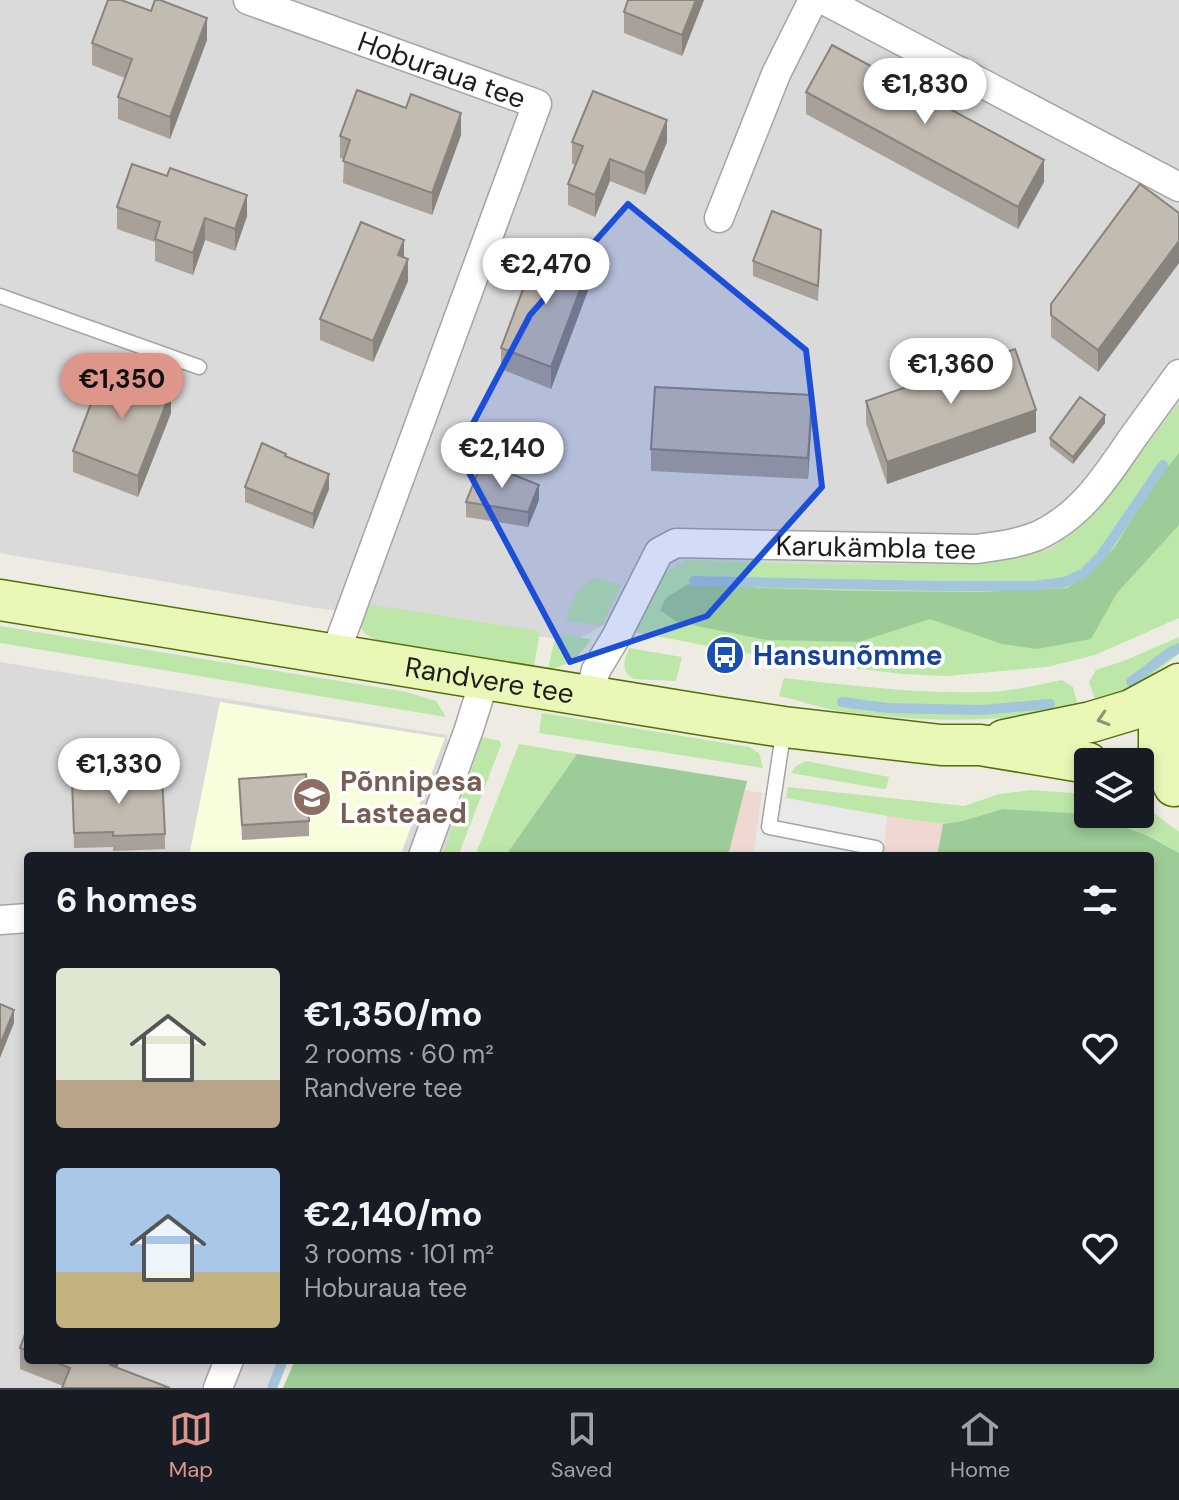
<!DOCTYPE html>
<meta charset="utf-8">
<style>
body{margin:0;font-family:"DM Sans",sans-serif;background:#242831;color:#f1f3f6;height:100vh;display:flex;flex-direction:column;font-size:30px;white-space:nowrap}
*{box-sizing:border-box;margin:0}
p{font-size:26px;color:#9ea1a6}
.icon{flex:none;width:44px;height:44px;fill:none;stroke:currentColor;stroke-width:2;stroke-linecap:round;stroke-linejoin:round}
.map{position:relative;flex:1;overflow:hidden}
.panel{position:absolute;left:24px;top:852px;width:1130px;height:512px;display:flex;flex-direction:column;background:#171b24;border-radius:8px;box-shadow:0 4px 12px #0003}
.panel>*{flex:none}
.tools{position:absolute;left:1074px;top:748px;display:grid;gap:16px}
.tools a{display:grid;place-items:center;width:80px;height:80px;border-radius:8px;background:#171b24;box-shadow:0 4px 12px #0003;font-size:40px}
.price{position:absolute;translate:-50% -68px;padding:0 18px;border-radius:28px;background:#fff;color:#222;font-size:26px;line-height:52px;filter:drop-shadow(0 2px 4px #0008)}
.price::after{content:'';position:absolute;left:50%;top:48px;width:24px;height:18px;margin-left:-12px;background:inherit;clip-path:polygon(0 0,100% 0,50% 100%)}
.price.selected{background:#dd9689;color:#111}
ul{padding:0;list-style:none}
li{display:flex;align-items:center;gap:24px;height:200px;padding:0 32px}
li span{display:grid;place-items:center;flex:none;width:224px;height:160px;border-radius:8px;color:#555}
li>.icon{margin-inline-start:auto}
span .icon{width:96px;height:96px;fill:#fffc;stroke-width:1}
li b{font-size:34px}
h2{display:flex;justify-content:space-between;align-items:center;height:96px;padding:0 32px;font-size:34px}
.tab-bar{display:flex;justify-content:space-around;align-items:center;height:112px;border-top:2px solid #363941;background:#171b24;font-size:22px;color:#9ea1a6}
.tab-bar a{display:grid;justify-items:center;gap:4px}
.tab-bar .selected{color:#dd9689}
.map>svg:first-child{display:block}
.residential{fill:#dbdada}
.commercial{fill:#efd8d2}
.education{fill:#f8fedb}
.grass{fill:#bde7a9}
.forest{fill:#9ecc98}
.parking{fill:#e9e9e9}
.lines{fill:none;stroke-linecap:round;stroke-linejoin:round}
.stream{stroke:#a3c5db;stroke-width:10}
.lane-casing{stroke:#a4a4a4;stroke-width:17}
.street-casing{stroke:#a4a4a4;stroke-width:31}
.secondary-casing{stroke:#537007;stroke-width:43}
.lane{stroke:#fff;stroke-width:14}
.street{stroke:#fff;stroke-width:28}
.secondary{stroke:#e9f8b6;stroke-width:40}
.wall{fill:#a7a199}
.shaded-wall{fill:#88837d}
.building{fill:#c2bbb2;stroke:#88837d;stroke-width:2}
.oneway{stroke:#8d9571}
.marked{fill:#1d4ed8;fill-opacity:0.2;stroke:#1d4ed8;stroke-width:6;stroke-linejoin:round}
.labels{text-anchor:middle;stroke-width:7;stroke-linejoin:round;paint-order:stroke}
.street-label{font-size:28px;fill:#1d1d1d;stroke:#fff}
.transit-label{font-size:28px;font-weight:bold;fill:#164399;stroke:#fff;text-anchor:start}
.education-label{font-size:28px;font-weight:bold;fill:#785e54;stroke:#fff;text-anchor:start}
</style>
<div class="map">
<svg width="1179" height="1388" viewBox="0 0 1179 1388">
<rect width="100%" height="100%" fill="#eeece2"/>
<g class="residential">
<polygon points="0,0 1179,0 1179,426 1086,550 1003,580 691,575 575,641 316,608 0,553"/>
<polygon points="0,662 447,735 456,856 28,856 28,1360 287,1360 276,1388 0,1388"/>
</g>
<polygon class="commercial" points="745,790 887,816 943,824 937,856 728,856"/>
<polygon class="education" points="220,702 445,738 400,856 189,856"/>
<g class="grass">
<polygon points="1179,402 1179,618 1095,655 1047,667 947,676 901,674 762,656 634,632 662,575 687,560 842,565 964,564 1016,557 1050,550 1080,526 1100,507"/>
<path d="M596,578L621,585L602,626L566,620C571,603 578,584 596,578Z"/>
<path d="M360,603L540,631L534,666L380,641C357,633 358,624 360,603Z"/>
<polygon points="0,626 407,692 436,701 446,717 0,643"/>
<path d="M556,634L591,639C580,656 568,667 548,669Z"/>
<polygon points="1179,637 1179,654 1149,677 1149,681 1142,688 1096,702 1089,682 1096,670 1126,660"/>
<path d="M629,648L682,657L676,681L634,679C620,671 624,661 629,648Z"/>
<path d="M784,678C850,685 916,694 982,692C1009,692 1036,685 1062,680L1073,687L1078,706C1001,725 916,722 839,711C819,708 799,700 779,696Z"/>
<polygon points="542,713 749,747 759,753 763,768 539,733"/>
<polygon points="482,737 500,741 501,745 458,856 442,856"/>
<polygon points="519,744 577,754 505,856 475,856"/>
<polygon points="806,761 889,777 886,789 883,789 791,773 796,766"/>
<polygon points="788,787 964,806 999,794 1031,790 1088,794 1088,814 1140,814 1140,806 1154,813 1179,832 1179,853 1146,835 1003,809 962,821 943,824 887,816 786,798"/>
</g>
<g class="forest">
<polygon points="1179,453 1179,525 1117,593 1091,639 1037,649 1002,644 930,619 859,642 767,640 677,622 660,610 666,598 686,585 704,581 760,588 859,591 981,592 1067,588 1086,575 1114,548 1155,482"/>
<polygon points="577,754 747,781 728,856 505,856"/>
<polygon points="1003,809 1084,814 1146,835 1179,853 1179,1388 283,1388 295,1360 1150,1360 1150,856 937,856 943,824 962,821"/>
</g>
<polygon class="parking" points="762,794 887,816 883,856 753,856"/>
<g class="lines">
<g class="stream">
<polyline points="694,581 938,586 1034,586 1065,582 1084,573 1100,557 1163,465"/>
<polyline points="1131,682 1169,653 1179,648"/>
<polyline points="842,702 887,708 982,710 1050,704"/>
<polyline points="272,1388 283,1360"/>
</g>
<defs>
<g id="lane">
<polyline points="0,296 199,367"/>
<polyline points="784,728 769,827 876,848"/>
</g>
<g id="street">
<path id="s1" d="M248,0L537,104L335,654"/>
<polyline points="824,0 1179,187"/>
<polyline points="719,218 776,74 813,0"/>
<path id="s2" d="M589,696L596,670L616,637L659,552L676,543L976,549C997,546 1017,544 1037,536C1081,516 1105,478 1131,440C1147,418 1163,396 1179,374"/>
<polyline points="423,856 469,729 485,678"/>
<polyline points="0,920 28,918"/>
<polyline points="218,1388 229,1360"/>
</g>
<g id="secondary">
<path id="s3" d="M0,600L717,717L784,727L941,745H980L1088,763"/>
<polyline points="1004,740 1091,722 1131,710 1179,684"/>
<polyline points="1174,786 1159,754 1159,719 1175,688"/>
</g>
</defs>
<use href="#lane" class="lane-casing"/>
<use href="#street" class="street-casing"/>
<use href="#secondary" class="secondary-casing"/>
<use href="#lane" class="lane"/>
<use href="#street" class="street"/>
<use href="#secondary" class="secondary"/>
</g>
<g class="wall">
<polygon points="628,0 704,0 682,56 624,33 624,12"/>
<polygon points="207,40 170,139 118,119 118,97 125,78 92,65 92,43"/>
<polygon points="806,92 1044,182 1018,229 806,114"/>
<polygon points="461,135 432,215 343,183 344,159 340,158 340,136"/>
<polygon points="572,142 667,142 645,195 610,181 595,217 568,205 568,184 575,165 572,164"/>
<polygon points="117,207 247,216 235,251 205,240 193,275 155,261 155,242 117,229"/>
<polygon points="1179,213 1179,263 1098,372 1051,337 1051,304"/>
<polygon points="821,245 818,301 753,276 753,261"/>
<polygon points="404,257 408,281 373,362 320,340 320,319"/>
<polygon points="590,285 551,389 501,369 501,348"/>
<polygon points="866,401 1036,432 887,484 866,423"/>
<polygon points="171,413 138,497 73,472 73,451"/>
<polygon points="812,417 808,479 651,471 651,449"/>
<polygon points="1105,423 1073,464 1050,446 1050,438"/>
<polygon points="286,457 329,489 313,529 245,502 245,487"/>
<polygon points="539,500 528,527 466,517 466,502"/>
<polygon points="239,779 309,821 309,836 242,840"/>
<polygon points="72,780 165,834 165,849 113,851 113,847 74,848"/>
<polygon points="28,1326 28,1360 120,1360 117,1368 63,1386 20,1369 20,1348"/>
</g>
<g class="shaded-wall">
<polygon points="696,0 704,0 682,56 682,35"/>
<polygon points="207,18 207,40 170,139 170,117"/>
<polygon points="461,113 461,135 432,215 432,193"/>
<polygon points="667,120 667,142 645,195 645,173"/>
<polygon points="610,159 610,181 595,217 595,195"/>
<polygon points="1044,160 1044,182 1018,229 1018,207"/>
<polygon points="247,195 247,216 235,251 235,229"/>
<polygon points="205,218 205,240 193,275 193,253"/>
<polygon points="404,240 404,262 398,255"/>
<polygon points="1179,241 1179,263 1098,372 1098,350"/>
<polygon points="408,259 408,281 373,362 373,341"/>
<polygon points="590,263 590,285 551,389 551,367"/>
<polygon points="171,391 171,413 138,497 138,476"/>
<polygon points="812,395 812,417 808,479 808,458"/>
<polygon points="1036,410 1036,432 887,484 887,462"/>
<polygon points="1105,415 1105,423 1073,464 1073,457"/>
<polygon points="329,474 329,489 313,529 313,514"/>
<polygon points="539,485 539,500 528,527 528,512"/>
<polygon points="14,1010 14,1023 0,1058 0,1045"/>
<polygon points="112,1360 120,1360 110,1386 110,1365"/>
</g>
<g class="building">
<polygon points="108,0 121,0 151,11 155,0 160,0 207,18 170,117 118,97 132,59 92,43"/>
<polygon points="628,0 696,0 682,35 624,12"/>
<polygon points="832,45 1044,160 1018,207 806,92"/>
<polygon points="357,90 406,108 411,94 461,113 432,193 343,161 350,140 340,136"/>
<polygon points="593,91 667,120 645,173 610,159 595,195 568,184 583,146 572,142"/>
<polygon points="132,164 167,176 170,168 247,195 235,229 205,218 193,253 155,239 160,222 117,207"/>
<polygon points="1140,184 1179,213 1179,241 1098,350 1051,315 1051,304"/>
<polygon points="772,211 821,230 818,286 753,261"/>
<polygon points="361,222 404,240 398,255 408,259 373,341 320,319"/>
<polygon points="540,244 590,263 551,367 501,348"/>
<polygon points="1015,349 1036,410 887,462 866,401"/>
<polygon points="105,367 171,391 138,476 73,451"/>
<polygon points="655,387 812,395 808,458 651,449"/>
<polygon points="1080,397 1105,415 1073,457 1050,438"/>
<polygon points="262,443 286,454 285,456 329,474 313,514 245,487"/>
<polygon points="482,462 539,485 528,512 466,502"/>
<polygon points="306,774 309,821 242,825 239,779"/>
<polygon points="162,775 165,834 113,836 113,832 74,833 72,780"/>
<polygon points="0,1004 14,1010 0,1045"/>
<polygon points="28,1326 28,1351 20,1348"/>
<polygon points="50,1360 112,1360 110,1365 170,1388 62,1388 70,1368"/>
</g>
<defs><path id="oneway-chevron" d="M-2-3.5L2.5 0L-2 3.5" fill="none" stroke-width="1.6" stroke-linecap="round" stroke-linejoin="round" transform="scale(2)"/></defs>
<use class="oneway" href="#oneway-chevron" transform="translate(1103 719) rotate(163)"/>
<path class="marked" d="M628,204L806,350L822,487L707,616L570,662L458,452L530,315Z"/>
<defs>
<symbol id="bus-disc" viewBox="-11 -11 22 22"><circle r="9.5" fill="#1a4fb4" stroke="#fff"/><path d="M-5-6H5V4H4V6H2V4H-2V6H-4V4H-5ZM-3.5-4V0h7V-4ZM-3.5 1.2v1.5H-2V1.2ZM2 1.2v1.5H3.5V1.2Z" fill="#fff"/></symbol>
<symbol id="school-disc" viewBox="-11 -11 22 22"><circle r="9.5" fill="#8d6e63" stroke="#fff"/><path d="M0-5L7-2L0 1L-7-2ZM-4 1L0 2.5L4 1V4Q0 6-4 4Z" fill="#fff"/></symbol>
</defs>
<g fill-rule="evenodd">
<use href="#bus-disc" x="703" y="633" width="44" height="44"/>
<use href="#school-disc" x="290" y="775" width="44" height="44"/>
</g>
<g class="labels">
<g class="street-label">
<text dy="10" stroke="none"><textPath href="#s1" startOffset="206">Hoburaua tee</textPath></text>
<text dy="10" stroke="none"><textPath href="#s2" startOffset="380">Karukämbla tee</textPath></text>
<text dy="10" stroke="none"><textPath href="#s3" startOffset="496">Randvere tee</textPath></text>
</g>
<g class="transit-label">
<text x="753" y="665">Hansunõmme</text>
</g>
<g class="education-label">
<text x="340" y="791">Põnnipesa<tspan x="340" dy="32">Lasteaed</tspan></text>
</g>
</g>
</svg>
<div class="tools">
<a><svg class="icon" aria-label="layers" viewBox="0 0 24 24"><path d="M12 4l9 5-9 5-9-5zM3 14l9 5 9-5"/></svg></a>
</div>
<b class="price" style="left:925px;top:126px">€1,830</b>
<b class="price" style="left:546px;top:306px">€2,470</b>
<b class="price" style="left:951px;top:406px">€1,360</b>
<b class="price selected" style="left:122px;top:421px">€1,350</b>
<b class="price" style="left:502px;top:490px">€2,140</b>
<b class="price" style="left:119px;top:806px">€1,330</b>
<section class="panel">
<h2>6 homes<svg class="icon" aria-label="filters" viewBox="0 0 24 24"><path d="M4 7h16M4 17h16"/><circle cx="9" cy="7" r="2"/><circle cx="15" cy="17" r="2"/></svg></h2>
<ul>
<li><span style="background:linear-gradient(#dfe7d0 70%,#b9a48a 0)"><svg class="icon" aria-label="home" viewBox="0 0 24 24"><path d="M3 11l9-7 9 7M6 9v11h12V9"/></svg></span><div><b>€1,350/mo</b><p>2 rooms · 60 m²</p><p>Randvere tee</p></div><svg class="icon" aria-label="heart" viewBox="0 0 24 24"><path d="M12 20l-8-8c-3-5 5-10 8-4 3-6 11-1 8 4z"/></svg></li>
<li><span style="background:linear-gradient(#a9c7e8 65%,#c2b280 0)"><svg class="icon" aria-label="home" viewBox="0 0 24 24"><path d="M3 11l9-7 9 7M6 9v11h12V9"/></svg></span><div><b>€2,140/mo</b><p>3 rooms · 101 m²</p><p>Hoburaua tee</p></div><svg class="icon" aria-label="heart" viewBox="0 0 24 24"><path d="M12 20l-8-8c-3-5 5-10 8-4 3-6 11-1 8 4z"/></svg></li>
</ul>
</section>
</div>
<nav class="tab-bar">
<a class="selected"><svg class="icon" aria-label="map" viewBox="0 0 24 24"><path d="M3 6l6-2 6 2 6-2v14l-6 2-6-2-6 2zM9 4v14M15 6v14"/></svg>Map</a>
<a><svg class="icon" aria-label="saved" viewBox="0 0 24 24"><path d="M7 4h10v16l-5-4-5 4z"/></svg>Saved</a>
<a><svg class="icon" aria-label="home" viewBox="0 0 24 24"><path d="M3 11l9-7 9 7M6 9v11h12V9"/></svg>Home</a>
</nav>
